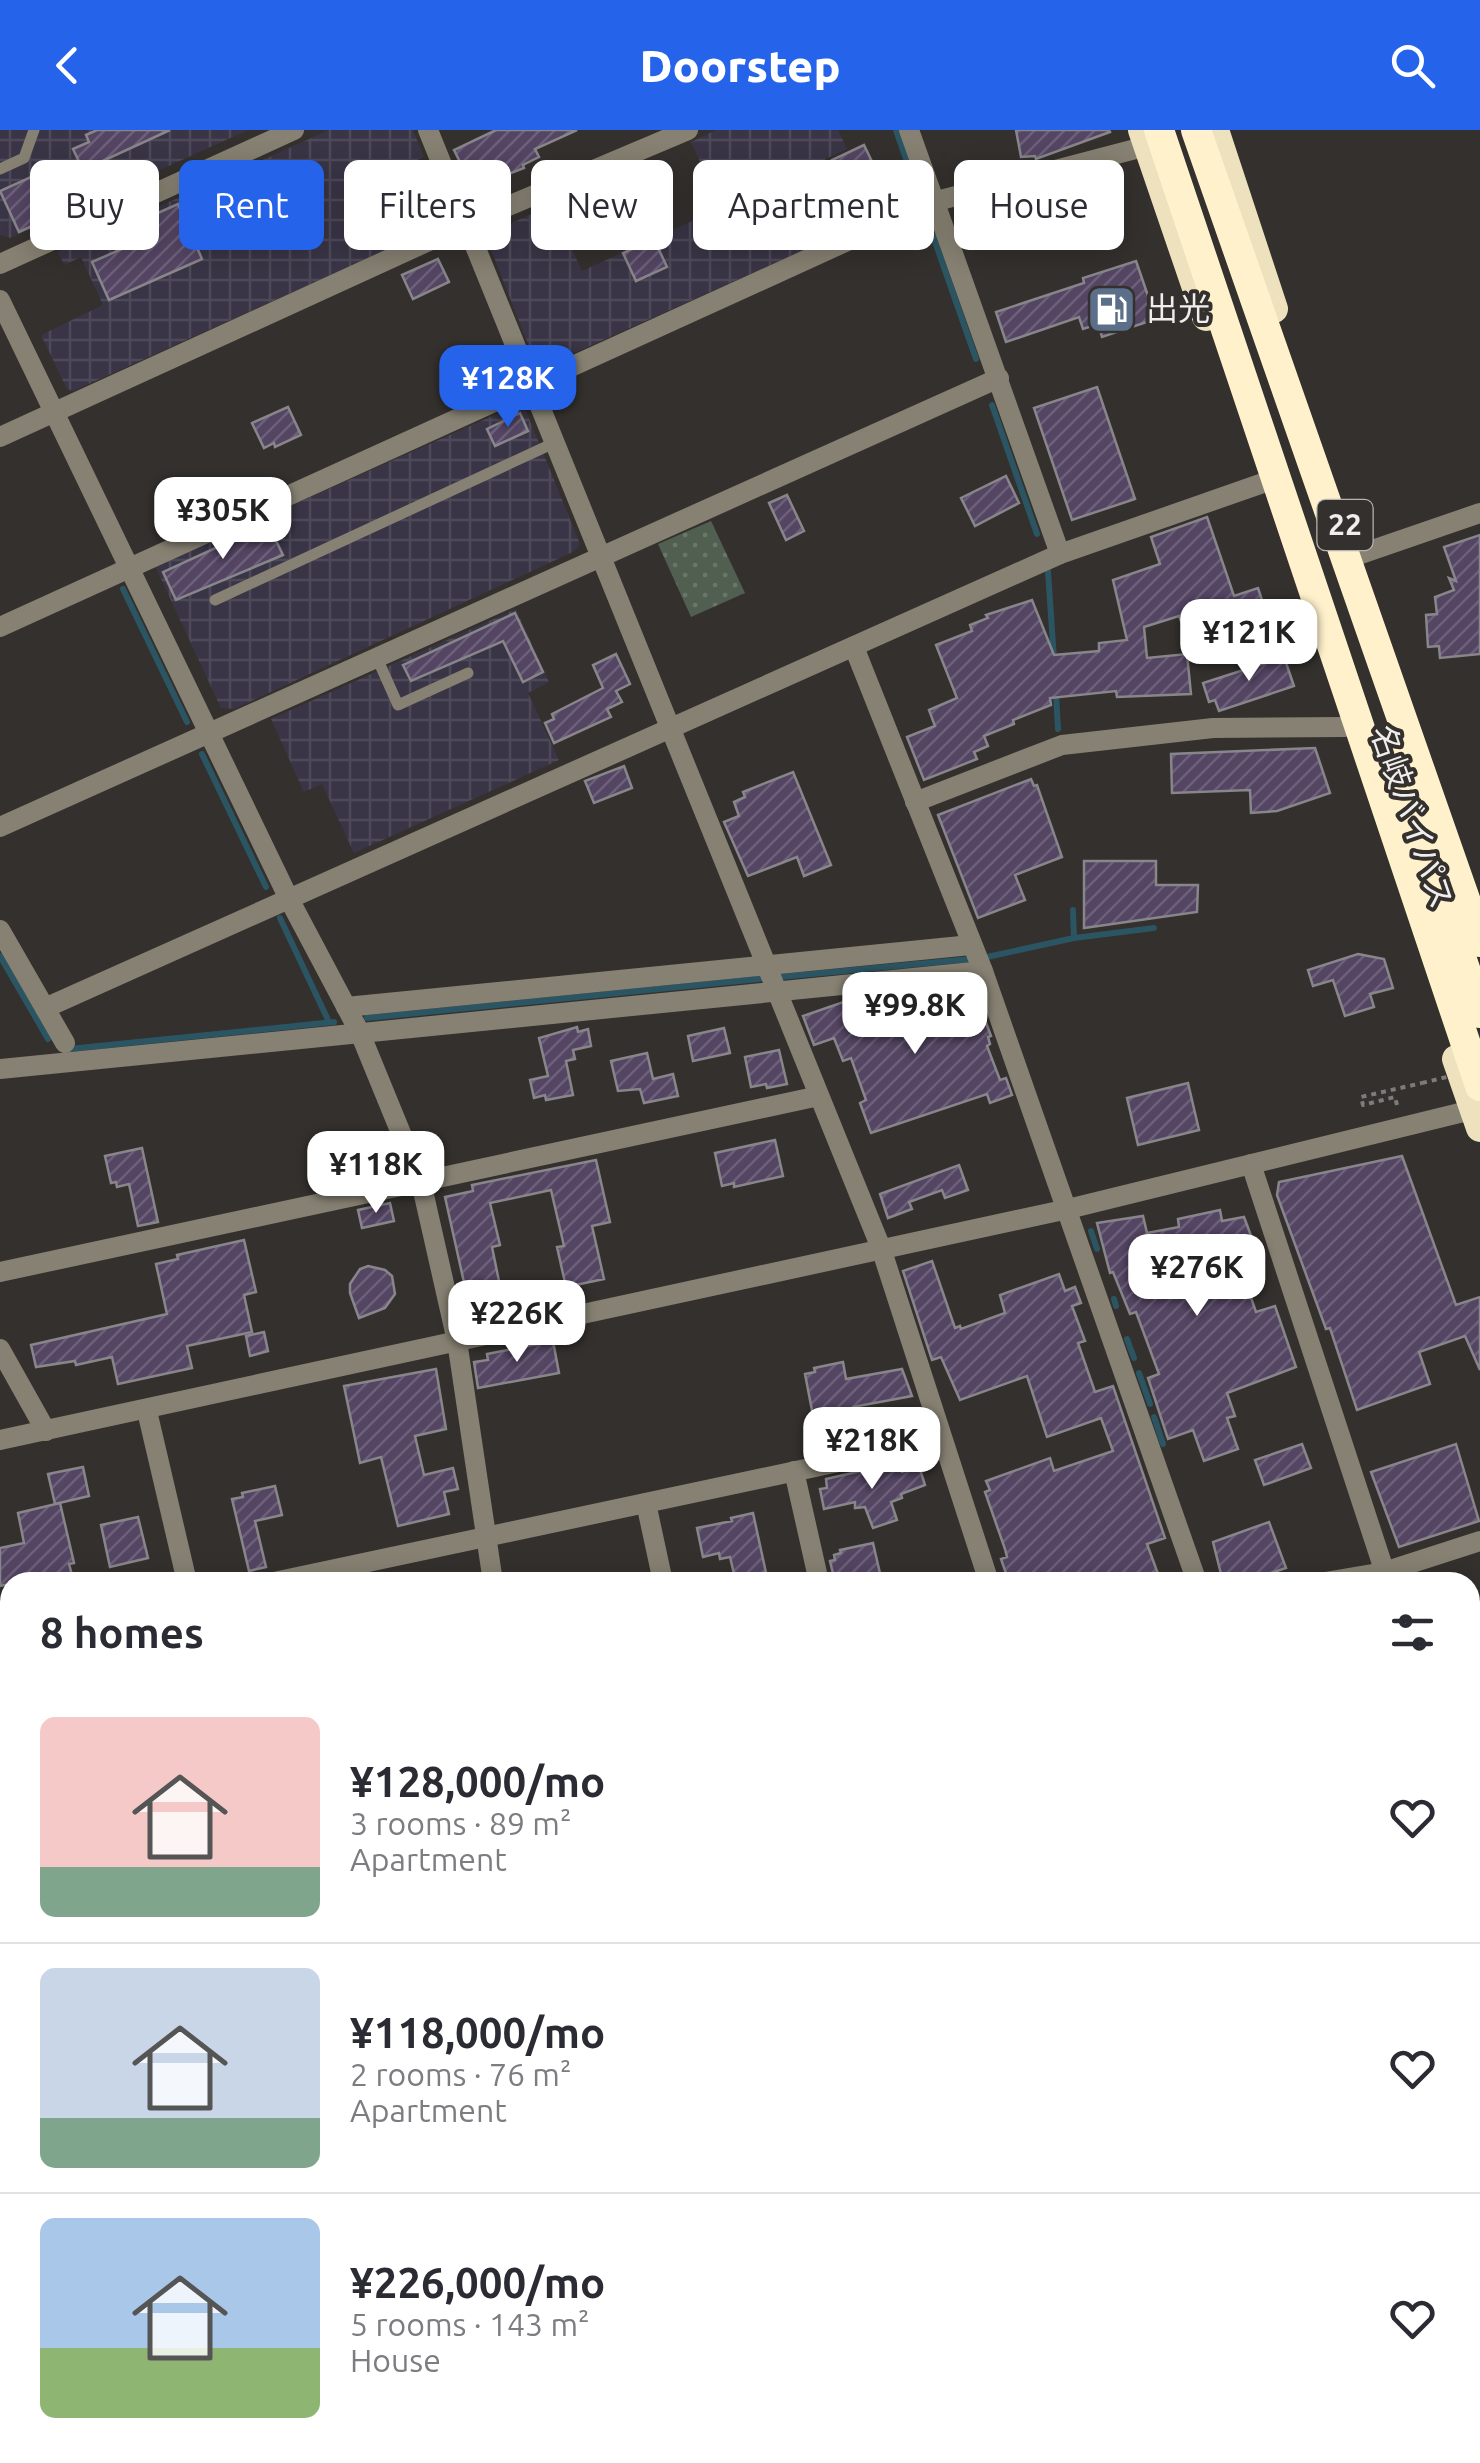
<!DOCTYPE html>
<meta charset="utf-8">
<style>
body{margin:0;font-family:Ubuntu,"Noto Sans JP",sans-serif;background:#f2f2f3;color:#2b2b33;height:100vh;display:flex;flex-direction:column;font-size:38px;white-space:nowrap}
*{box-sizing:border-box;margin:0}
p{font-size:32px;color:#7c7c81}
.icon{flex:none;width:55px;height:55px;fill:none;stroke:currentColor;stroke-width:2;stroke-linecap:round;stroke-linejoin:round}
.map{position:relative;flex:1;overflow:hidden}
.drawer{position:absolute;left:0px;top:1442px;width:1480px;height:892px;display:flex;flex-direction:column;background:#fff;border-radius:30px 30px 0 0;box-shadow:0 5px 25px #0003}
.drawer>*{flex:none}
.guide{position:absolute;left:30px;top:30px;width:1420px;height:90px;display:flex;gap:20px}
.price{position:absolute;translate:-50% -85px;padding:0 22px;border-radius:20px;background:#fff;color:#222;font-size:32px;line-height:65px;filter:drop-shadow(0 2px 5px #0008)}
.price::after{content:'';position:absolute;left:50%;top:60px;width:30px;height:22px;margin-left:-15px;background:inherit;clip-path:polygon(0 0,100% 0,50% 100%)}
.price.selected{background:#2563eb;color:#fff}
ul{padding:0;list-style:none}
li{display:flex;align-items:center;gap:30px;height:250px;padding:0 40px}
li+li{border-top:2px solid #e1e1e2}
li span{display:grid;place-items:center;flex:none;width:280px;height:200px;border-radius:15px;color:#555}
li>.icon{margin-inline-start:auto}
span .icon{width:120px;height:120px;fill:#fffc;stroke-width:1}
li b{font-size:42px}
h2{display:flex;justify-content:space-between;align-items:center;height:120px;padding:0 40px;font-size:42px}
.chip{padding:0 35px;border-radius:15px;background:#fff;box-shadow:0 5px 25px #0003;font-size:35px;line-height:90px}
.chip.selected{background:#2563eb;color:#fff}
header{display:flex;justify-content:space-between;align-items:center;height:130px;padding:0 40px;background:#2563eb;color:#fff;font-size:45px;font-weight:800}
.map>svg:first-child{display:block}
.industrial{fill:url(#industrial-grid)}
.green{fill:url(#green-dots)}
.forest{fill:url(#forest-crowns)}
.water{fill:url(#water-ripples)}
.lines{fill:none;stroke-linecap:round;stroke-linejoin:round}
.stream{stroke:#2b5562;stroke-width:6}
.building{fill:url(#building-hatch);stroke:#88868b;stroke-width:2.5}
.path{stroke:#7e7c7a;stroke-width:4;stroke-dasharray:5 5;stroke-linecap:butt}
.service{stroke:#868172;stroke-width:11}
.minor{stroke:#868172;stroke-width:20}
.tertiary{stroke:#868172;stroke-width:20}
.secondary{stroke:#b7ae96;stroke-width:20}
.trunk{stroke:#eee1be;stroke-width:28}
.motorway{stroke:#fff1cb;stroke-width:30}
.path-bridge{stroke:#7e7c7a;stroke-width:4;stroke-dasharray:5 5;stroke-linecap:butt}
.motorway-bridge{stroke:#fff1cb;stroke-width:30}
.labels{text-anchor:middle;stroke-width:8;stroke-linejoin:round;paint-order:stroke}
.shield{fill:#33302d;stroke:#b7b5b3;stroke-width:2.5}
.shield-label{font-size:30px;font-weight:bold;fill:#efeeec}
.poi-label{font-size:32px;fill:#efeeec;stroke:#33302d;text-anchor:start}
.street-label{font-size:32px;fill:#efeeec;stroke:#33302d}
</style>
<header><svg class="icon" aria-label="back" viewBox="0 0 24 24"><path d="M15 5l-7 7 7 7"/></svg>Doorstep<svg class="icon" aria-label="search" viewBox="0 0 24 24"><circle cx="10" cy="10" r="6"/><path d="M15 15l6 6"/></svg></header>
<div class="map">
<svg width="1480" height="2333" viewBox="0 0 1480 2333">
<defs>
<pattern id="industrial-grid" width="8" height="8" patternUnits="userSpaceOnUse" patternTransform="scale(2.5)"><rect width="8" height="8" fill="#3a3546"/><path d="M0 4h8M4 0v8" fill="none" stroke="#4d4958"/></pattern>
<pattern id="green-dots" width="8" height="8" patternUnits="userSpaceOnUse" patternTransform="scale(2.5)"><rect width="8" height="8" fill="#505f4f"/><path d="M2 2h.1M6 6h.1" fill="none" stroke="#6a7668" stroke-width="1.8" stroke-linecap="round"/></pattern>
<pattern id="forest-crowns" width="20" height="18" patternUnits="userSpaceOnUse" patternTransform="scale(2.5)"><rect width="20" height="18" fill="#505f4f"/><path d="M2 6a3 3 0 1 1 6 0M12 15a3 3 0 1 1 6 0" fill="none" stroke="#6a7668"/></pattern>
<pattern id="water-ripples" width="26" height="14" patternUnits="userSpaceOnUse" patternTransform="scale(2.5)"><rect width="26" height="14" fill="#2b5562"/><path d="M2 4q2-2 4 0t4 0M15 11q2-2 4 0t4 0" fill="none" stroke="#4a6e79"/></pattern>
<pattern id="building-hatch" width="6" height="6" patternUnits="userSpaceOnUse" patternTransform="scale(2.5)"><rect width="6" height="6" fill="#544563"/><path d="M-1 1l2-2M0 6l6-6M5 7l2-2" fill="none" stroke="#6d607a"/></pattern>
</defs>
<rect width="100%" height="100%" fill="#33302d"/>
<g class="industrial">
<polygon points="0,0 248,0 10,108 0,105"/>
<polygon points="329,0 413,0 424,27 358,57 386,120 73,261 67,259 41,205 103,175 81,127 64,135 58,122"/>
<polygon points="716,0 838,0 847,19 825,29 855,97 545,236 535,232 488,112 490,103 551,75 582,141 721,78 691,12"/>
<polygon points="515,276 526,281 580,414 575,421 234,579 221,578 155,436"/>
<polygon points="516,479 549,552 528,563 559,630 354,723 322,654 304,662 271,589"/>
</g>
<polygon class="green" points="711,391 745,463 691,487 658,414"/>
<polygon class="forest" points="0,2146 10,2163 10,2231 0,2215"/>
<polygon class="water" points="0,2215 10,2231 10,2325 56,2325 60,2333 0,2333"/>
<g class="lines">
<g class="stream">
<polyline points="896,0 914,52"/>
<polyline points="933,106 976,229"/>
<polyline points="992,275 1037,404"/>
<polyline points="1048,441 1054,530"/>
<polyline points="123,459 187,592"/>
<polyline points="1056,563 1058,599"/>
<polyline points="202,624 266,757"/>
<polyline points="1073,780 1074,808"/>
<polyline points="280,788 329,892"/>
<polyline points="0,826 48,909"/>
<polyline points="987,827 1074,808 1154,798"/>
<polyline points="780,847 971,829"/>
<polyline points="367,888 759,849"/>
<polyline points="69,919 334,892"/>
<polyline points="1091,1101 1097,1119"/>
<polyline points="1114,1169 1116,1176"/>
<polyline points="1127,1209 1134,1228"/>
<polyline points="1139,1243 1150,1274"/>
<polyline points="1154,1287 1163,1314"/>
</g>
</g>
<g class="building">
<polygon points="97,0 170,0 83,40 73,19 89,12 86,5"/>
<polygon points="496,0 577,0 535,19 539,27 523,35 524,38 473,58 454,20"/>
<polygon points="1016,0 1109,0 1110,2 1036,29 1035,26 1021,27"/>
<polygon points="864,15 877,42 861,50 876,82 859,90 832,30"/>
<polygon points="62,33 81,74 19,102 0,61"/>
<polygon points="421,35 443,86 388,107 367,61"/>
<polygon points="1066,59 1076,90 1019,109 1007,73"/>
<polygon points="178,74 202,129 109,170 92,132 156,104 149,87"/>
<polygon points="654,109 667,137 636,151 623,123"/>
<polygon points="438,129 449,152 413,169 402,145"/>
<polygon points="1136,131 1156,189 1102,207 1098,194 1083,199 1079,187 1006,212 996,182 1084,153 1083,148"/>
<polygon points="1097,257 1135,369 1072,390 1034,278"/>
<polygon points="288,277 301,305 275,317 274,313 264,318 252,293"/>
<polygon points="520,283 528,301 495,316 487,299"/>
<polygon points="1006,346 1019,373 975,396 961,368"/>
<polygon points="787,365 804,401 786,410 769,373"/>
<polygon points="1207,387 1234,466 1258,458 1264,476 1185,502 1179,486 1144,497 1147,528 1187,524 1191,564 1117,567 1116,561 1050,568 1051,575 1013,590 1014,594 984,606 988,616 974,622 977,629 924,650 907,607 935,596 929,580 957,568 936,515 972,501 970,495 988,488 986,485 1032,470 1054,525 1099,521 1099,513 1127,510 1113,450 1160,434 1151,407"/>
<polygon points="268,394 283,425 176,470 163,442"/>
<polygon points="1480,405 1480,524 1440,528 1439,516 1428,517 1426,485 1437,484 1435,467 1454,460 1449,448 1456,451 1444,417"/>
<polygon points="515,483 543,542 523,552 503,511 411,551 403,535"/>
<polygon points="616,524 630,554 616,561 622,572 607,579 611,587 554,613 545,593 554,589 552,584 603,558 593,535"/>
<polygon points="1284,527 1294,556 1219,581 1215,570 1209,572 1203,553"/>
<polygon points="1315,618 1330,663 1277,681 1251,683 1250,660 1172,663 1171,624"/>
<polygon points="624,636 632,658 594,673 585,651"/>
<polygon points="793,642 831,735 804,746 797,727 748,746 724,692 739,686 734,672 745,667 743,662"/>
<polygon points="1031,649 1034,656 1037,655 1062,727 1015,745 1025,770 978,788 938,685"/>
<polygon points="1084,731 1156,731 1156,755 1198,755 1197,782 1084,798"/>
<polygon points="1358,824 1384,829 1393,858 1370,864 1374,877 1345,886 1333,850 1313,856 1308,840"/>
<polygon points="973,858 991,906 988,907 990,914 987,916 1000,950 1006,948 1012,965 990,973 987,964 871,1003 860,973 866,970 851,928 843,931 834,908 814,915 803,886 852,869 861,894 883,886 884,891"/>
<polygon points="577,897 578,902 588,899 591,916 573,920 575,929 566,931 573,965 546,970 545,965 534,968 530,950 548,946 539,908"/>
<polygon points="724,898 730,923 693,931 688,906"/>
<polygon points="779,920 787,954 767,958 766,954 751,957 745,927"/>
<polygon points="647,923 653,949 673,944 678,966 644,973 640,959 618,961 611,931"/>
<polygon points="1188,953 1199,1000 1138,1015 1127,968"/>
<polygon points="775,1010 783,1046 734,1057 734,1053 722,1056 715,1023"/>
<polygon points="142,1018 158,1092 138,1096 129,1054 117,1057 116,1052 111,1053 105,1026"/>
<polygon points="1402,1026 1456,1175 1480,1167 1480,1240 1465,1206 1419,1222 1430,1254 1357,1280 1330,1198 1326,1199 1277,1065 1279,1052"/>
<polygon points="596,1030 610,1092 592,1096 604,1149 566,1157 557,1117 564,1116 551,1060 490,1073 500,1115 492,1117 500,1156 482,1160 481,1154 465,1157 445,1067 473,1061 472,1055"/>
<polygon points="959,1035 968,1060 945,1068 942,1060 909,1072 912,1079 888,1088 880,1064"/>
<polygon points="390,1073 394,1091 362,1098 358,1080"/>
<polygon points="1220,1080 1222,1091 1244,1087 1262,1135 1241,1139 1256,1182 1275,1176 1296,1237 1227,1263 1235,1286 1227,1288 1238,1319 1204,1331 1193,1300 1168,1309 1148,1248 1159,1244 1136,1182 1130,1184 1113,1142 1110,1143 1097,1093 1143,1086 1147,1103 1179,1097 1178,1089"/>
<polygon points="244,1110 256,1162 244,1165 252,1202 187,1216 192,1238 118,1254 112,1227 76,1235 75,1231 36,1237 31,1215 167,1184 156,1134 178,1129 177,1125"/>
<polygon points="932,1131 955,1198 960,1196 961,1199 1005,1183 1000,1165 1059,1144 1065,1161 1075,1157 1081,1173 1072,1176 1085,1211 1078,1213 1095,1262 1113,1256 1165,1408 1147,1414 1161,1452 1009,1452 1001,1429 1007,1427 1005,1419 985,1362 990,1360 986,1351 1050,1328 1054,1341 1113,1321 1101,1288 1047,1307 1027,1246 960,1270 941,1227 932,1230 903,1141"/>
<polygon points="368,1136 385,1140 392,1146 395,1164 385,1178 359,1188 350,1163 350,1154 360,1139"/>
<polygon points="264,1202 268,1221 250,1226 246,1206"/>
<polygon points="553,1211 559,1243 478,1258 474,1232 488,1230 487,1224"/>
<polygon points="843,1232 846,1249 902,1239 912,1266 853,1277 860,1313 820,1322 805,1244 815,1242 814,1238"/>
<polygon points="436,1239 446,1299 415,1306 424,1345 453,1338 458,1359 444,1362 449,1384 398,1396 381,1327 360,1333 344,1256"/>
<polygon points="1302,1314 1311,1338 1264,1355 1255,1330"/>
<polygon points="1456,1314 1479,1391 1399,1417 1371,1342"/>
<polygon points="899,1336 902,1342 919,1336 925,1355 901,1364 902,1368 891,1372 897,1390 873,1398 865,1377 855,1378 855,1372 824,1379 820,1359 827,1358 826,1349 865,1340 866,1346 876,1344"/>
<polygon points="83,1337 89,1366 55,1374 48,1344"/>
<polygon points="275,1356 282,1385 255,1391 266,1437 249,1441 232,1369 243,1367 242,1363"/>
<polygon points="60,1373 74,1433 69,1434 74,1452 53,1452 51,1445 0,1456 0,1418 24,1413 18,1383"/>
<polygon points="753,1383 768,1452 736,1452 730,1427 720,1429 719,1423 703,1427 697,1398 732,1391 731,1388"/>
<polygon points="138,1387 148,1428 110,1437 101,1395"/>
<polygon points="1269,1392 1286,1438 1244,1452 1240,1447 1223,1452 1213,1412"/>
<polygon points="873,1413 882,1452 835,1452 830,1431 835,1430 834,1425 841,1423 840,1420"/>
</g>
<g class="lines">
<polyline class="path" points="1397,975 1395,967 1363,975 1361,967 1422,953"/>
<g class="service">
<polyline points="0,39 24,28 34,0"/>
<polyline points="215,470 554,313"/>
<polyline points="377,528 398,575 468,543"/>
</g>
<g class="minor">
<polyline points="428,0 881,1118 989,1452"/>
<polyline points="909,0 1060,424"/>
<polyline points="0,134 294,0"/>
<polyline points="0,307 466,94 688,0"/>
<polyline points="1355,426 1480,383"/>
<polyline points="0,497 933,72 1147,16"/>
<polyline points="854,517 983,841 1197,1452"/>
<polyline points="915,672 1062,615 1213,598 1345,597"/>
<polyline points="0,697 999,248"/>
<polyline points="0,800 65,913"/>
<polyline points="346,877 971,815"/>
<polyline points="45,878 1060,424 1263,353"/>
<polyline points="0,939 983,841"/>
<polyline points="0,1142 819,966"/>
<polyline points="457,1211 493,1452"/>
<polyline points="147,1281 187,1452"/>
<polyline points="794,1341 819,1452"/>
<polyline points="646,1373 663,1452"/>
<polyline points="274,1452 942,1310"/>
<polyline points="1325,1452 1384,1442 1480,1411"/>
<polyline points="0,1524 10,1521"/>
<polyline points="0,1758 9,1772"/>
<polyline points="1470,1769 1480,1765"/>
<polyline points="0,1933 10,1950"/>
<polyline points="0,1977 10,1972"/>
<polyline points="1470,2000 1480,1997"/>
<polyline points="1470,2264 1480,2294"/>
<polyline points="221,2325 225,2333"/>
<polyline points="697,2325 701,2333"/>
<polyline points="1114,2325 1236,2333"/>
<polyline points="1311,2325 1313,2333"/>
<polyline points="455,2333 473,2325"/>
<polyline points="967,2333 967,2325"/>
<polyline points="1044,2333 1078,2325"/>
</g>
<g class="tertiary">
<polyline points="0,170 289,769 360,903 421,1052 457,1211"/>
<polyline points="1251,1034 1388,1452"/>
<polyline points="0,1219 46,1301"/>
<polyline points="0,1310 1068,1079 1480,978"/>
<polyline points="1470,1695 1480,1725"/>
</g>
<g class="secondary">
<polyline points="0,2124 10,2142"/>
<polyline points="105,2325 109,2333"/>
</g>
<g class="trunk">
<polyline points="1142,0 1206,187"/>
<polyline points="1215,0 1274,179"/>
<polyline points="1456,929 1480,998"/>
</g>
<g class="motorway">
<polyline points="1196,0 1480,812"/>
<polyline points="1390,617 1480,883"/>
</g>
<polyline class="path-bridge" points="1422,953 1451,946"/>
<polyline class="motorway-bridge" points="1159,0 1480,956"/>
</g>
<defs>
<symbol id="fuel-square" viewBox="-11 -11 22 22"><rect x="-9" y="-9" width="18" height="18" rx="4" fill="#5c6f8a" stroke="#33302d"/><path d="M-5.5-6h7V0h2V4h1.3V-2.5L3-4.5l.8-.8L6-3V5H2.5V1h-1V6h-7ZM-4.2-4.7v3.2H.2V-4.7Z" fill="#fff"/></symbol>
</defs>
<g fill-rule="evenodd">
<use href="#fuel-square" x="1084" y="152" width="55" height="55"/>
</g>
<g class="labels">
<rect class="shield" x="1317.5" y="370" width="55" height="50" rx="8"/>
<g class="shield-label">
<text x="1345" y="405">22</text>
</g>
<g class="poi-label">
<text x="1146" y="190">出光</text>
</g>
<g class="street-label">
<text transform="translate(1412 687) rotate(71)" y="11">名岐バイパス</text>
</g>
</g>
</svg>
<b class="price selected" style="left:508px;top:300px">¥128K</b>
<b class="price" style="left:223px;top:432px">¥305K</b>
<b class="price" style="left:1249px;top:554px">¥121K</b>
<b class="price" style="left:915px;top:927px">¥99.8K</b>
<b class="price" style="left:376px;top:1086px">¥118K</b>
<b class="price" style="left:1197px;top:1189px">¥276K</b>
<b class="price" style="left:517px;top:1235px">¥226K</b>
<b class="price" style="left:872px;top:1362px">¥218K</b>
<div class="guide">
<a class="chip">Buy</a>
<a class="chip selected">Rent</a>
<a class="chip">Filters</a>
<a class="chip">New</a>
<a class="chip">Apartment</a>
<a class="chip">House</a>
</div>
<section class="drawer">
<h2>8 homes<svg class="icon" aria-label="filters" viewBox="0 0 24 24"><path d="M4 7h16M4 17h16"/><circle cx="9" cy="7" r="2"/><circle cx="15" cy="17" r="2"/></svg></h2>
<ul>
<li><span style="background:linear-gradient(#f6c9c9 75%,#7fa58c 0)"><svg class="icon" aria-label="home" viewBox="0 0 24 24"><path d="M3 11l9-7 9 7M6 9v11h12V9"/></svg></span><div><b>¥128,000/mo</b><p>3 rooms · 89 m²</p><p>Apartment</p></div><svg class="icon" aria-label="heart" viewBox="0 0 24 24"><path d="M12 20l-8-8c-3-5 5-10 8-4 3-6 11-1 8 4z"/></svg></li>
<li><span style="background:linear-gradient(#c9d6e8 75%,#7fa58c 0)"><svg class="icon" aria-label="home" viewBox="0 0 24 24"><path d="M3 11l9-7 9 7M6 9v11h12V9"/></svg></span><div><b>¥118,000/mo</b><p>2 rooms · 76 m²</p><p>Apartment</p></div><svg class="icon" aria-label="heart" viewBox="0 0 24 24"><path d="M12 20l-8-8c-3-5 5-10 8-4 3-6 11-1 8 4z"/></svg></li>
<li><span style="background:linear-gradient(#a9c7e8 65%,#8fb573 0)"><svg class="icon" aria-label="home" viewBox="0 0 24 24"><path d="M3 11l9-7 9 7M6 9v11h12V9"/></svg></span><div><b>¥226,000/mo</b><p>5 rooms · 143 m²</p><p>House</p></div><svg class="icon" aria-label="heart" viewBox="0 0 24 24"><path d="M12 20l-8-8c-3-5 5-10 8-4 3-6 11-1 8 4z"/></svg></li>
</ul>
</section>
</div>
